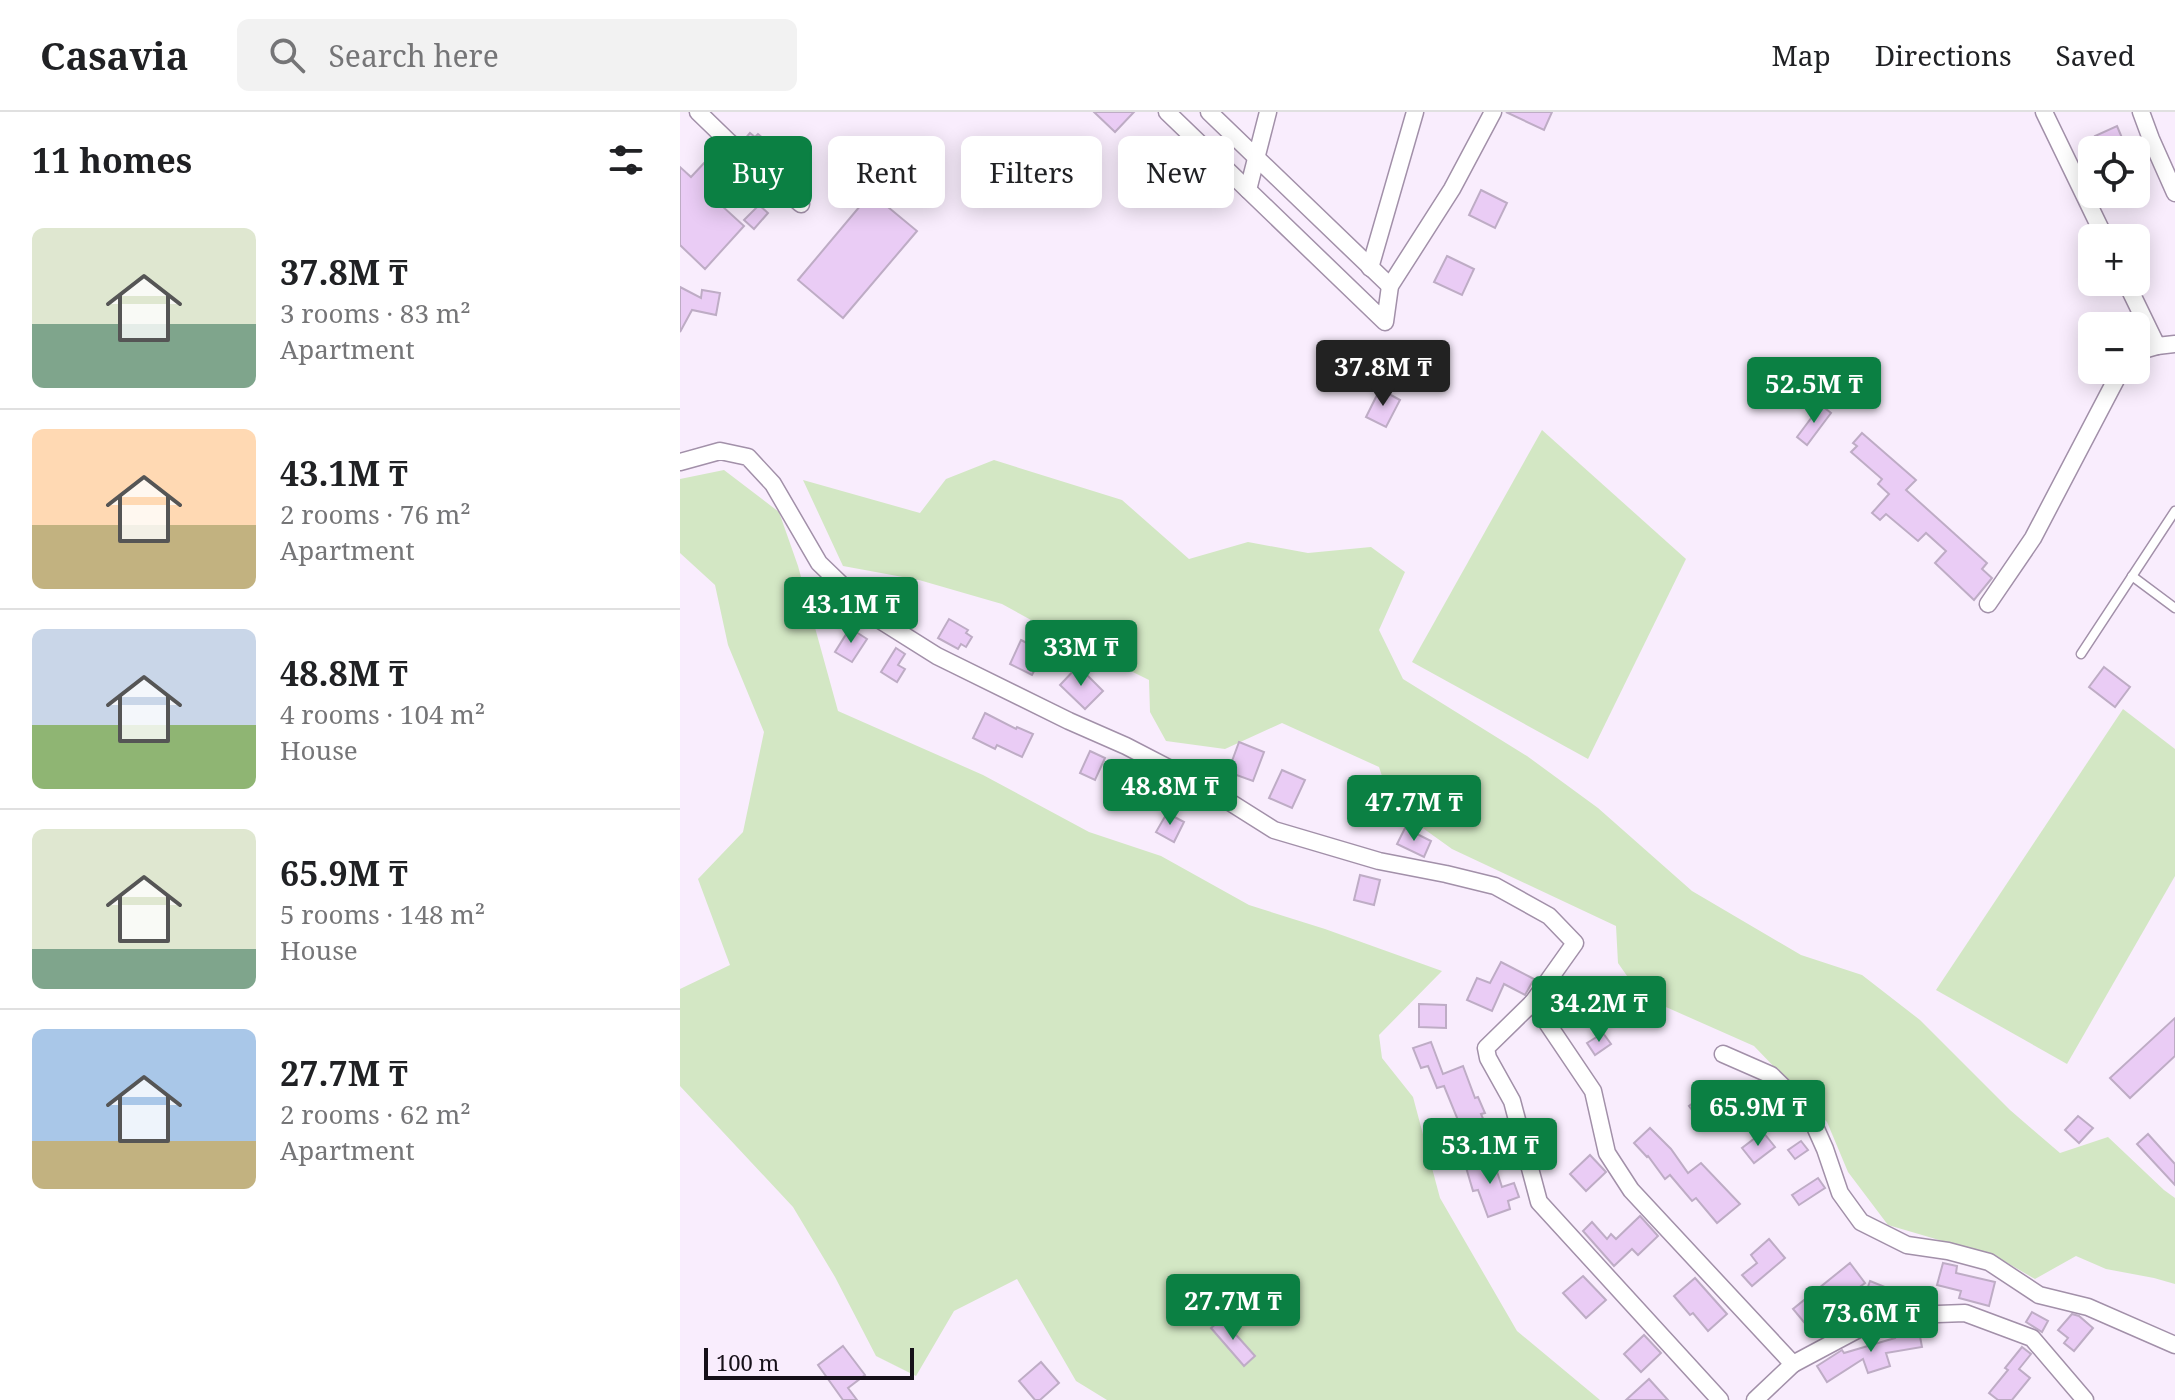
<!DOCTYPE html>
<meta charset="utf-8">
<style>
body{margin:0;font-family:"Noto Serif",serif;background:#f2f2f2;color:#202124;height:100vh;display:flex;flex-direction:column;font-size:30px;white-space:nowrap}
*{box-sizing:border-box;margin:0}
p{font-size:26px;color:#757577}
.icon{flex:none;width:44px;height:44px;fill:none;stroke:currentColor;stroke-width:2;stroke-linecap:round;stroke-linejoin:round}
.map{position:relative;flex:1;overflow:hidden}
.panel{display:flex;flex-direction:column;background:#fff;width:680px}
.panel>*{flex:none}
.guide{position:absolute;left:24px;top:24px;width:760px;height:72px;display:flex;gap:16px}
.buttons{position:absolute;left:1398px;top:24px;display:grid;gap:16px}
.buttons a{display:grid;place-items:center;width:72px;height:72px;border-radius:12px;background:#fff;box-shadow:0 4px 20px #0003;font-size:40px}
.scale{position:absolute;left:24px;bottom:20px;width:210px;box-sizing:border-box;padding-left:8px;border:4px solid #161019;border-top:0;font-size:22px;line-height:28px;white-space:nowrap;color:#161019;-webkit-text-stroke:6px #f9edfd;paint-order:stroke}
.price{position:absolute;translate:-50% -68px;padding:0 18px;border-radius:8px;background:#0b8043;color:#fff;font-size:26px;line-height:52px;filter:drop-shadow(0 2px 4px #0008)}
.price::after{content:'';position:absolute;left:50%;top:48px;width:24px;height:18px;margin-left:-12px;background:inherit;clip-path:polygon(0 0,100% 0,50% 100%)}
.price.active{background:#222;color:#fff}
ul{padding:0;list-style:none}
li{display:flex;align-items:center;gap:24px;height:200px;padding:0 32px}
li+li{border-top:2px solid #e0e0e0}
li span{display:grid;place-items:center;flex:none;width:224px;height:160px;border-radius:12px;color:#555}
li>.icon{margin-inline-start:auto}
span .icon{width:96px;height:96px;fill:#fffc;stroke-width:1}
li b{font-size:34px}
h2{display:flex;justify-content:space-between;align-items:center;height:96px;padding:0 32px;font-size:34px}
.tag{padding:0 28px;border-radius:12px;background:#fff;box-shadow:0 4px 20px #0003;font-size:28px;line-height:72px}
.tag.active{background:#0b8043;color:#fff}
header{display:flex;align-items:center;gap:48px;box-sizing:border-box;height:112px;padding:0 40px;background:#fff;border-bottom:2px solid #e0e0e0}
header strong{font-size:38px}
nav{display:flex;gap:44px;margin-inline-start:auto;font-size:28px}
.search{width:560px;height:72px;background:#f2f2f2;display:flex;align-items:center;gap:20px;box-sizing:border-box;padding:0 28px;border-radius:12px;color:#757577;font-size:30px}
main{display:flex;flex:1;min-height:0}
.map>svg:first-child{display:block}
.green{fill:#d3e7c4}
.building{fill:#eaccf5;stroke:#beacc5;stroke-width:2}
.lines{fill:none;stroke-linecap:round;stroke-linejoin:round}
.service-casing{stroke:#a290a9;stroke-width:11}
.minor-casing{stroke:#a290a9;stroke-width:19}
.service{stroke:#fff;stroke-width:8}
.minor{stroke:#fff;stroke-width:16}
</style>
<header>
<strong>Casavia</strong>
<div class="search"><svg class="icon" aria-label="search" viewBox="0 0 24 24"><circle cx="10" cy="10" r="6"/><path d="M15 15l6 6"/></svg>Search here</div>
<nav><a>Map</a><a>Directions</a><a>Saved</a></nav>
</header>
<main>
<section class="panel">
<h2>11 homes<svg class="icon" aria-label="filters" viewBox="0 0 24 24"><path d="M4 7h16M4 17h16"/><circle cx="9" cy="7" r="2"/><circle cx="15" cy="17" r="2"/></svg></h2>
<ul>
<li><span style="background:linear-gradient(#dfe7d0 60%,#7fa58c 0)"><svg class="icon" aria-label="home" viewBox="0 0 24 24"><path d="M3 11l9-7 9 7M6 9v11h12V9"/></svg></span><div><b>37.8M ₸</b><p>3 rooms · 83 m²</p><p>Apartment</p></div></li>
<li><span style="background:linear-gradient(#ffd9b3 60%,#c2b280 0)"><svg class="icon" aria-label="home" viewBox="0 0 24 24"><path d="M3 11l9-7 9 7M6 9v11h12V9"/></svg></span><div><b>43.1M ₸</b><p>2 rooms · 76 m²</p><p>Apartment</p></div></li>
<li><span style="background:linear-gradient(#c9d6e8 60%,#8fb573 0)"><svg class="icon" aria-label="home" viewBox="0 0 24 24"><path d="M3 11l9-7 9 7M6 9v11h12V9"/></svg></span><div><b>48.8M ₸</b><p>4 rooms · 104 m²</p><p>House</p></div></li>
<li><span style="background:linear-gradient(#dfe7d0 75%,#7fa58c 0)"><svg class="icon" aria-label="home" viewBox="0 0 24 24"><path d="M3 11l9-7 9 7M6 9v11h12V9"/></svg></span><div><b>65.9M ₸</b><p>5 rooms · 148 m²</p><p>House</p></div></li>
<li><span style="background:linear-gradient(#a9c7e8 70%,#c2b280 0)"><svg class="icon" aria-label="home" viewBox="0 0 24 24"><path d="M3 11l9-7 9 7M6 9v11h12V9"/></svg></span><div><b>27.7M ₸</b><p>2 rooms · 62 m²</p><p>Apartment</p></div></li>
</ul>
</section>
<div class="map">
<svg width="1495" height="1288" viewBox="0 0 1495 1288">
<rect width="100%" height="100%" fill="#f9edfd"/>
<g class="green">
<polygon points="862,318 1006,447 908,647 732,550"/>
<polygon points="314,348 442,388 509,447 568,430 628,441 691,435 725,460 699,518 723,567 847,644 918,696 1012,779 1121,843 1182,863 1240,908 1330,998 1380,1041 1428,1025 1484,1078 1495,1086 1495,1172 1474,1166 1426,1157 1396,1144 1355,1167 1317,1145 1208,1113 1168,1060 1147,1010 1074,934 961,884 938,851 936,814 772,737 712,694 699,655 602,611 545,637 486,629 470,600 469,568 382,525 322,492 239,468 163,454 123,368 240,401 266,367"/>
<polygon points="44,358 99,400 118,454 158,599 303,663 409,720 481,744 569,793 645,817 762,859 699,923 702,946 733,985 760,1086 837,1219 920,1288 427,1288 396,1269 337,1167 274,1199 236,1264 196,1244 155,1165 113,1095 0,974 0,877 50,853 18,767 63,720 84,620 48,533 35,473 0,441 0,367"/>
<polygon points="1443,597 1495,637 1495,764 1387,952 1256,878"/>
</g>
<g class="building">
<polygon points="414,0 454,0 435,20"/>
<polygon points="826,0 872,0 864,18"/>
<polygon points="1437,14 1445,33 1434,38 1421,38 1415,24"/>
<polygon points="70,21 75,25 78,22 103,43 93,54 64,28"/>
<polygon points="160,45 187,66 176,80 156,64 159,61 152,56"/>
<polygon points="46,46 56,56 30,83 64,114 25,157 0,133 0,55 11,65 26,49 35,57"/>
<polygon points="801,78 827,91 815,116 789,103"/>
<polygon points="191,81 237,119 163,206 118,168"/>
<polygon points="79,93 88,101 74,117 64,108"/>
<polygon points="767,144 794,157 782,183 754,170"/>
<polygon points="0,175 21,186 22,178 40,181 36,203 12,198 0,220"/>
<polygon points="700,277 720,288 706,315 686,305"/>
<polygon points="1141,293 1151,301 1127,333 1117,325"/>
<polygon points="1182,321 1236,368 1226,378 1307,451 1302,457 1312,466 1294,488 1255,451 1266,439 1246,421 1238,429 1206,402 1200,408 1192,401 1209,382 1198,372 1202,367 1171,340 1177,334 1173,331"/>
<polygon points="269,507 288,518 286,521 292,525 286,535 281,532 278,537 258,526"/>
<polygon points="170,516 187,527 172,550 155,540"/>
<polygon points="341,528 364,540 352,563 330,552"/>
<polygon points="216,536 225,542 218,553 225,557 217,570 201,560"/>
<polygon points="398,554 423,579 405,597 380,573"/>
<polygon points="1424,555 1450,575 1435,595 1409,575"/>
<polygon points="305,601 336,617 337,615 353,622 342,645 317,633 315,637 293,626"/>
<polygon points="559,630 584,640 573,669 548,660"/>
<polygon points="410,639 425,646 415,668 400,661"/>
<polygon points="602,658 625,668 612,696 589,686"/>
<polygon points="487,701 504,710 494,730 476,720"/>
<polygon points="725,716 751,729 744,745 717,732"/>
<polygon points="680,763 700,768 694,793 674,788"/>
<polygon points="821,850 854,867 845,883 824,872 812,899 787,888 797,866 810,871"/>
<polygon points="739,892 766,893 766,916 739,915"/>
<polygon points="1495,906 1495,944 1450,986 1430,966"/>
<polygon points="923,921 931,932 915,943 907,931"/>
<polygon points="751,930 763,962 783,954 795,986 798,985 805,1001 801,1002 804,1009 782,1018 764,974 757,976 748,954 741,956 733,936"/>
<polygon points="1021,985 1033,1001 1021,1010 1009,994"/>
<polygon points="1398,1004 1413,1016 1399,1031 1385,1018"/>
<polygon points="970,1016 991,1037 1008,1061 1021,1051 1060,1092 1037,1111 1016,1086 1012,1089 990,1063 985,1067 968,1044 967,1045 954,1031"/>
<polygon points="1083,1020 1095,1035 1074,1051 1062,1036"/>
<polygon points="1468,1022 1495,1052 1495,1073 1457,1032"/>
<polygon points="1121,1029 1128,1038 1115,1047 1108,1038"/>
<polygon points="910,1043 926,1060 906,1079 890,1062"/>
<polygon points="812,1044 822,1075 834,1071 839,1085 828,1089 830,1097 808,1105 798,1078 793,1079 785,1052"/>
<polygon points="1138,1066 1145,1076 1119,1093 1112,1083"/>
<polygon points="960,1104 978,1124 958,1143 952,1137 934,1154 903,1119 912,1110 927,1127 931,1122 936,1127"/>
<polygon points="1089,1127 1105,1146 1072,1174 1062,1163 1077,1151 1071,1143"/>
<polygon points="1170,1151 1185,1171 1153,1195 1158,1201 1133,1221 1113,1197"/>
<polygon points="1263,1151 1277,1154 1276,1161 1315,1170 1309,1194 1279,1186 1281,1179 1257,1173"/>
<polygon points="903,1164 926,1188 906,1206 883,1181"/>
<polygon points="1015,1166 1047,1202 1028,1219 1013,1201 1010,1203 994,1184"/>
<polygon points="608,1169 615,1187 593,1194 587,1177"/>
<polygon points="1190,1169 1205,1175 1198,1193 1194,1191 1190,1199 1181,1195"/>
<polygon points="1352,1200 1368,1209 1362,1220 1346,1210"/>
<polygon points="1392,1202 1399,1204 1413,1216 1394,1239 1384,1231 1388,1226 1378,1218"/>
<polygon points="542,1207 575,1244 564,1254 531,1216"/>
<polygon points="1238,1214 1242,1235 1206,1241 1210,1254 1188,1261 1183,1247 1147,1270 1137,1254 1162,1238 1164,1241 1215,1226 1213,1219"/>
<polygon points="964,1223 981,1241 961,1260 944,1242"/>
<polygon points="163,1234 185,1263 168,1276 177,1288 163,1288 138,1253"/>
<polygon points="1342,1235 1351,1242 1339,1257 1350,1266 1332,1288 1318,1288 1309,1281 1328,1258 1325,1256"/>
<polygon points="361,1250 379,1271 360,1288 355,1288 339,1269"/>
<polygon points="969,1267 988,1288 946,1288"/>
</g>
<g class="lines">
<defs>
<g id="service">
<polyline points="1452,464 1495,496"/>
<polyline points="1401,542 1495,399"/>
</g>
<g id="minor">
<polyline points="18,0 49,30 121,92"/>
<polyline points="487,0 705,210 710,174 772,77 813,0"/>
<polyline points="529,0 710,174"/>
<polyline points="1364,0 1425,126"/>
<polyline points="1461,0 1471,27 1495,81"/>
<polyline points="568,78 588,0"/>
<polyline points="690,156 735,0"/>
<polyline points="1446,170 1477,234 1495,232"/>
<polyline points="1456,240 1477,234"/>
<polyline points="0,350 40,339 68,345 93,372 139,451 195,505 257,544 389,609 446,634 529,677 594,718 699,749 766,762 815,774 869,804 895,831 853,890 913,979 927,1041 951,1078 1113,1252 1203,1204 1285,1201 1352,1226 1405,1288"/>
<polyline points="1308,492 1353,426 1441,258"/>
<polyline points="853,890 806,936 808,946 832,989 859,1090 1040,1288"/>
<polyline points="1043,942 1091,963 1128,999 1145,1037 1160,1081 1181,1110 1227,1133 1268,1139 1309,1150 1359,1183 1408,1195 1495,1233"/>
<polyline points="1075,1288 1113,1252"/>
</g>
</defs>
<use href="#service" class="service-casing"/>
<use href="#minor" class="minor-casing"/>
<use href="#service" class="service"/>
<use href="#minor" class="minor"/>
</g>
</svg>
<div class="buttons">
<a><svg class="icon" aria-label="locate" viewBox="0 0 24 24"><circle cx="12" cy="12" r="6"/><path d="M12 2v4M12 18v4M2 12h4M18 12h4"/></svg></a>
<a>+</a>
<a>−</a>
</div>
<div class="scale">100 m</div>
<b class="price active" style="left:703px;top:296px">37.8M ₸</b>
<b class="price" style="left:1134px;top:313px">52.5M ₸</b>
<b class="price" style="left:171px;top:533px">43.1M ₸</b>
<b class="price" style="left:401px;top:576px">33M ₸</b>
<b class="price" style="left:490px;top:715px">48.8M ₸</b>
<b class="price" style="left:734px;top:731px">47.7M ₸</b>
<b class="price" style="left:919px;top:932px">34.2M ₸</b>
<b class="price" style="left:1078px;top:1036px">65.9M ₸</b>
<b class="price" style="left:810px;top:1074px">53.1M ₸</b>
<b class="price" style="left:553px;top:1230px">27.7M ₸</b>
<b class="price" style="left:1191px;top:1242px">73.6M ₸</b>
<div class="guide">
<a class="tag active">Buy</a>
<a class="tag">Rent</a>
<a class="tag">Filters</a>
<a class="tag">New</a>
</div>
</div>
</main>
